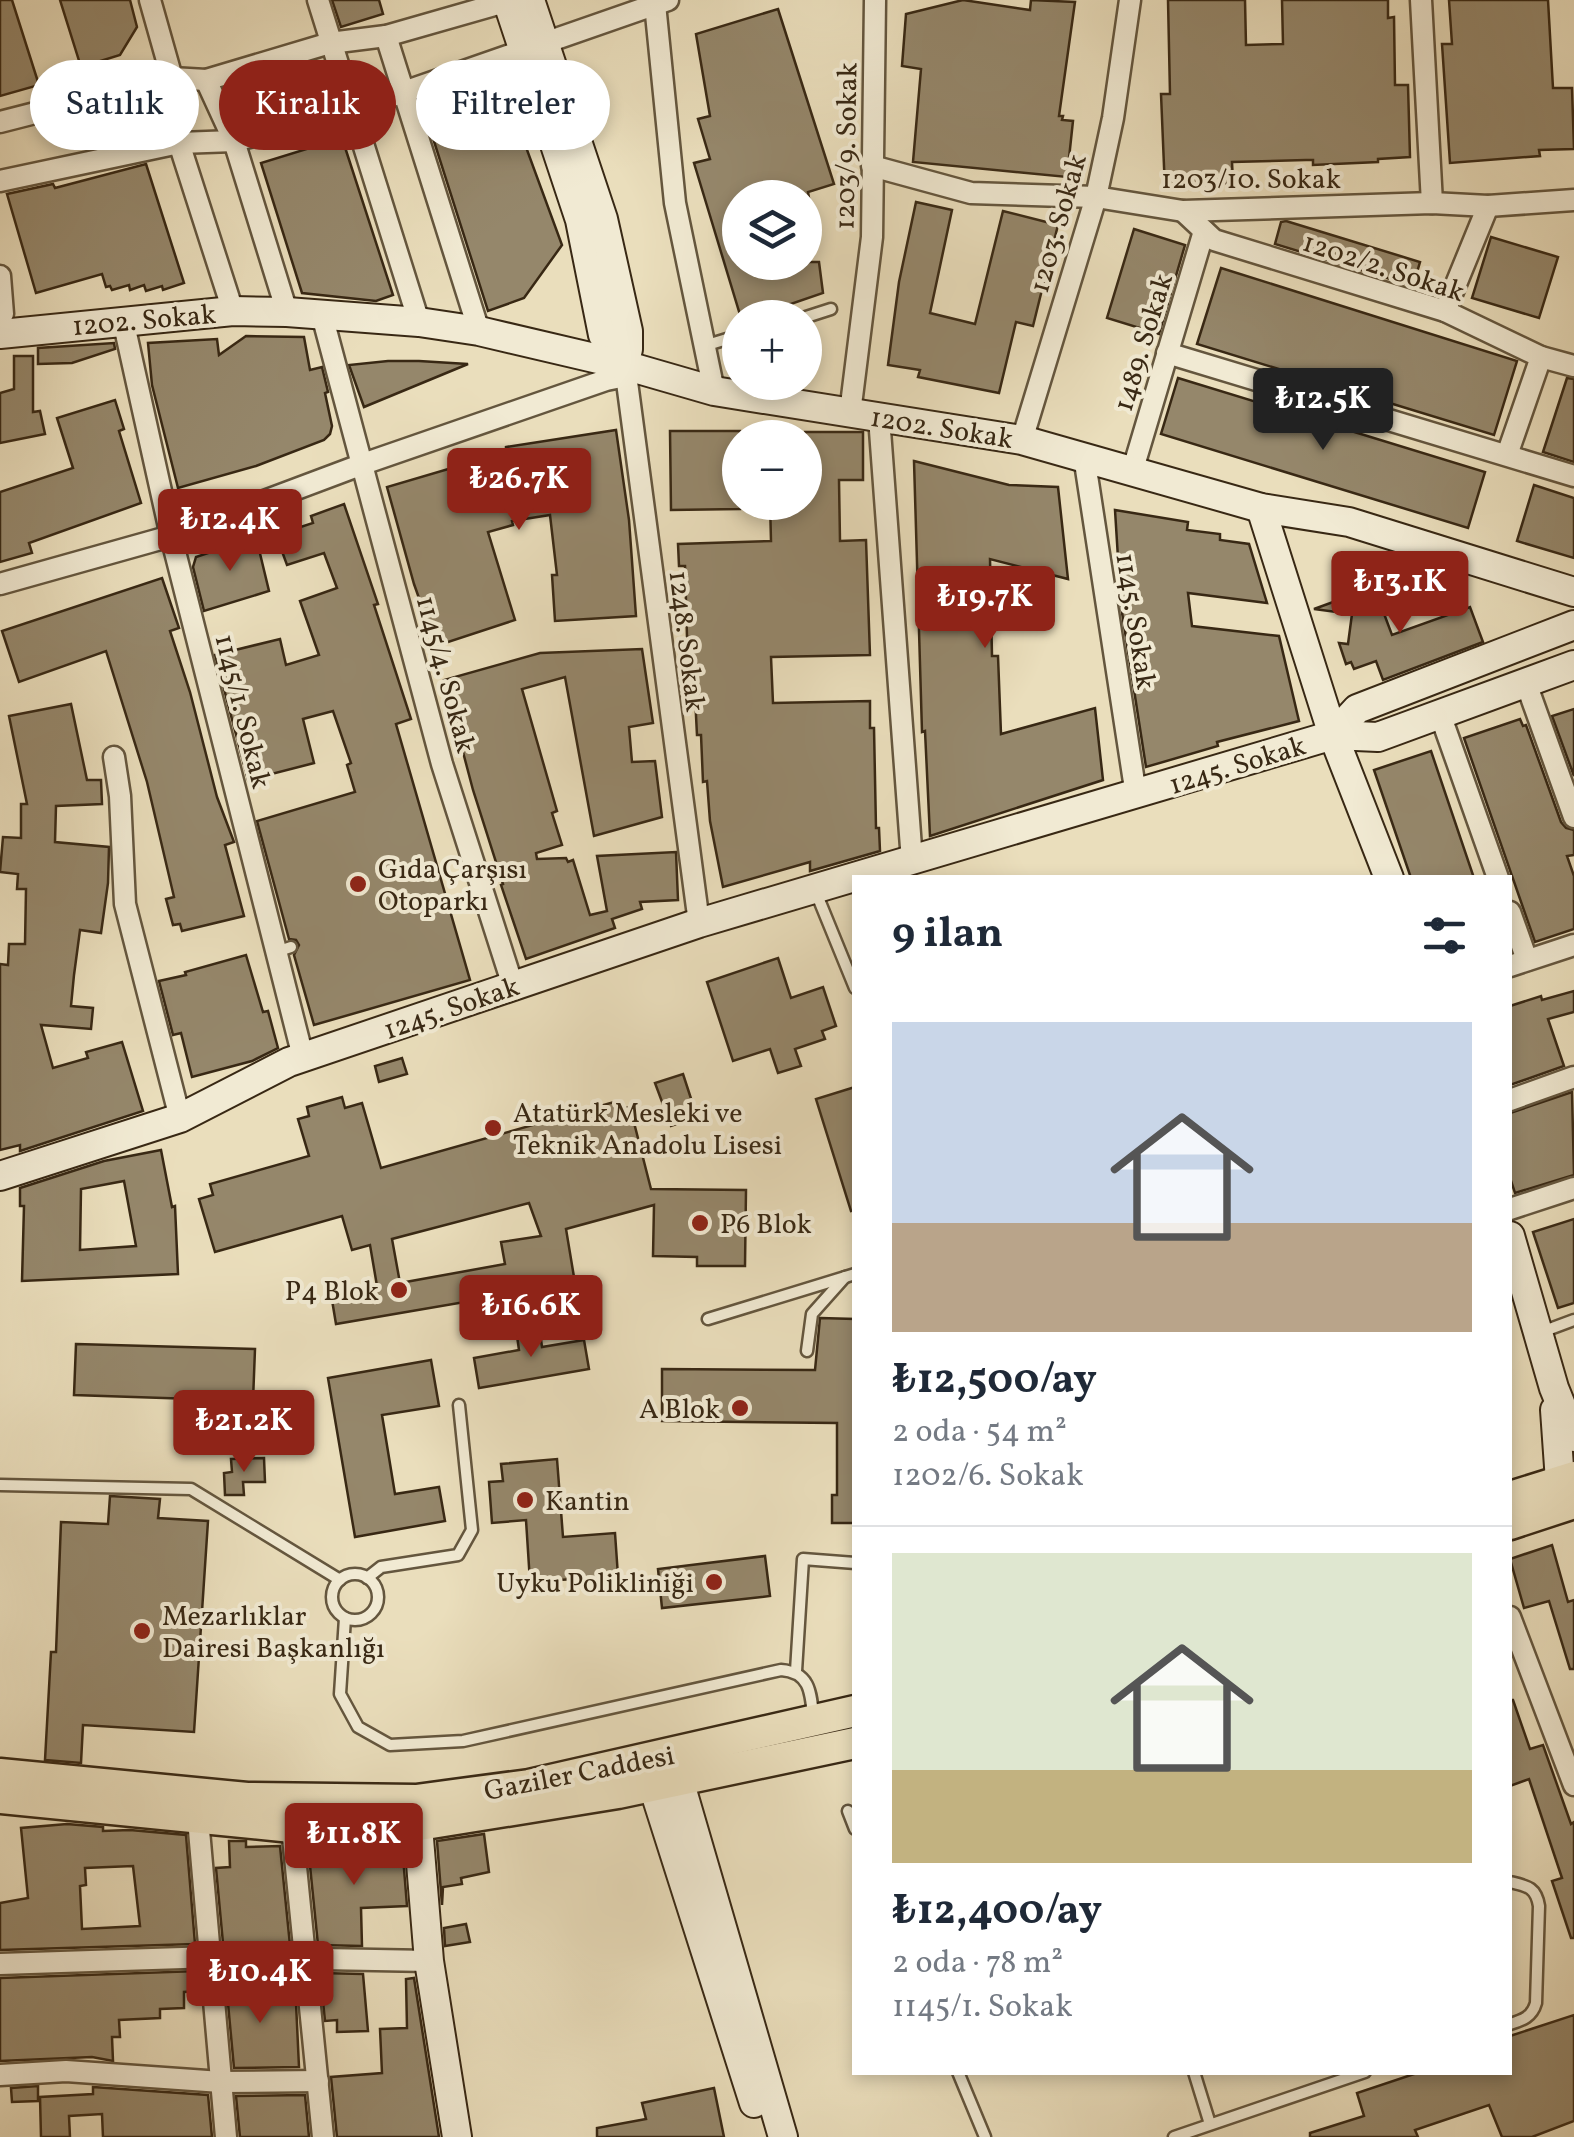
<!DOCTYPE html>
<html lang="tr">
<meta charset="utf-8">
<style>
body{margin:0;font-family:Vollkorn,serif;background:#f2f2f3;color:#1f2937;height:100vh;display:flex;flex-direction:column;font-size:38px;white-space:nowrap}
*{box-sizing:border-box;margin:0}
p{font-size:32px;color:#747a83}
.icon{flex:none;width:55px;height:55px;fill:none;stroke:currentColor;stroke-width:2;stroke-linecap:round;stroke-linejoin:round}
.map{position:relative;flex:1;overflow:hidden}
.side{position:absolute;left:852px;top:875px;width:660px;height:1200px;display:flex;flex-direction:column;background:#fff;border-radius:0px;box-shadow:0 5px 15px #0003}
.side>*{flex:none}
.guide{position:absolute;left:30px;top:60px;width:672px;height:90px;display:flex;gap:20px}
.tools{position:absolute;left:722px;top:180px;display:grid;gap:20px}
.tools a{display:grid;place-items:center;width:100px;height:100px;border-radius:50%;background:#fff;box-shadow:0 5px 15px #0003;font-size:50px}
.price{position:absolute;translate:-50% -85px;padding:0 22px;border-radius:10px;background:#8f2418;color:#fff;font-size:32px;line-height:65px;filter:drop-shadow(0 2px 5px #0008)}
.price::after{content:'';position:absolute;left:50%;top:60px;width:30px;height:22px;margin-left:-15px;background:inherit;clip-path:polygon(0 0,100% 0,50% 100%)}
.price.selected{background:#222;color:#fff}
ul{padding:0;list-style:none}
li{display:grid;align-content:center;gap:20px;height:530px;padding:0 40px}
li+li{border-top:2px solid #e0e1e3}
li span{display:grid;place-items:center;height:310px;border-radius:0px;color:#555}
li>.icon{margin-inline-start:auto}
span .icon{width:180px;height:180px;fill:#fffc;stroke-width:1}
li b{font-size:42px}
h2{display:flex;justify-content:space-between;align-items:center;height:120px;padding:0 40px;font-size:42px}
.chip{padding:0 35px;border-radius:45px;background:#fff;box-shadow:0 5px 15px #0003;font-size:35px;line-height:90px}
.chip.selected{background:#8f2418;color:#fff}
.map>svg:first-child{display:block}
.building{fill:#95876b;stroke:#382814;stroke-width:2.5;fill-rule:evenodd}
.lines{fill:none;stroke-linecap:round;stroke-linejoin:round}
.lane-casing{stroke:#64563e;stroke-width:15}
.street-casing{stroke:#64563e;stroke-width:25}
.secondary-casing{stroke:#382814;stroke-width:32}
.primary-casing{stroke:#382814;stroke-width:35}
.lane{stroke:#f1ead3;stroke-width:10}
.street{stroke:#f1ead3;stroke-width:20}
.secondary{stroke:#f1ead3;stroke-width:28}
.primary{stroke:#eadebc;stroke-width:30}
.poi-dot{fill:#8f2418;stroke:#f1ead3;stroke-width:4}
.labels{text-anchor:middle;stroke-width:8;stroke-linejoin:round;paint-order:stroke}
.street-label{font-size:28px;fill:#382814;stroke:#f1ead3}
.poi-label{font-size:28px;fill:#382814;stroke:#f1ead3;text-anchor:start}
</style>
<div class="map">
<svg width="1574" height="2137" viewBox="0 0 1574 2137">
<rect width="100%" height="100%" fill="#eadebc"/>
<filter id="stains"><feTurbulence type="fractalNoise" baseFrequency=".002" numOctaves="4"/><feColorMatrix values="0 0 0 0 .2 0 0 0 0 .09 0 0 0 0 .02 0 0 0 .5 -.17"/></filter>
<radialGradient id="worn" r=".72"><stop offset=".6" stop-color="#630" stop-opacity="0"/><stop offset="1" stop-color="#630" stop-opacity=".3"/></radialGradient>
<g class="building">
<polygon points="0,0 12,0 39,85 0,96"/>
<polygon points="60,0 130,0 137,27 120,55 81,67"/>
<polygon points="332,0 379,0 383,14 341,27"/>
<polygon points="963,0 1030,10 1031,0 1075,2 1059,116 1063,116 1062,120 1073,121 1067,177 913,162 921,69 902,66 906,14"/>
<polygon points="1168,0 1245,0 1246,45 1283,44 1282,0 1388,0 1388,18 1394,17 1395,85 1408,85 1410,157 1378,159 1378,162 1313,165 1313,160 1306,160 1232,162 1233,183 1165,190 1161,94 1170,94"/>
<polygon points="1449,0 1548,0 1553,88 1572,88 1574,149 1539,150 1540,156 1450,163 1442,44 1452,44"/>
<polygon points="778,9 834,184 808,192 809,198 740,198 740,262 819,262 823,293 750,318 741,318 694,163 710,159 698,119 710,116 696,34"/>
<polygon points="505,90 562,245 524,298 488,311 425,113"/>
<polygon points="342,138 393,295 376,301 302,293 261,163"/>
<polygon points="146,164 184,283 163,290 162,286 146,291 144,285 130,290 129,285 112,290 110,286 106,287 102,274 36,293 7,194 53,184 55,188"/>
<polygon points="916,202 952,210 930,313 975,324 1003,211 1058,225 1033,326 1016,322 999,393 918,377 920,370 888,365 899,282"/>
<polygon points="1286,221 1420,262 1413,286 1275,244 1281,222"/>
<polygon points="1134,229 1185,245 1159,334 1107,318"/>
<polygon points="1491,237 1558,257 1539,318 1472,298"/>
<polygon points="1221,268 1517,361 1494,435 1197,344"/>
<polygon points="246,336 304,337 310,370 322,367 328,392 325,393 332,426 330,434 324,440 256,466 178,488 152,385 148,343 217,339 219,355"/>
<polygon points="114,343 115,349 72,363 38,364 38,348"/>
<polygon points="14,356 33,356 33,412 40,411 45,434 0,443 0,393 14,389"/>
<polygon points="388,361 419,361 468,364 364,407 349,365"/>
<polygon points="1178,378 1485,472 1468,528 1161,434"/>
<polygon points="1567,378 1574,379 1574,462 1543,452"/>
<polygon points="115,400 124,429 119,431 141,503 29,543 32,553 0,562 0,492 73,468 57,418"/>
<polygon points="616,430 629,520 636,616 555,621 552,575 557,575 550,515 512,521 513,525 488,532 515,620 436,646 414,584 387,487 506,452 506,447"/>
<polygon points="670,431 740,431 740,509 671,510"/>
<polygon points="805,432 863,432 863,480 839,480 840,541 866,540 870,655 771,657 773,703 870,701 870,728 874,728 876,828 879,828 880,851 810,871 810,862 723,887 710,821 707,781 703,782 701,735 697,735 692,637 687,637 685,566 679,566 678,544 771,541 770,502 805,502"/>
<polygon points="914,461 1009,485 1058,487 1068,579 990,559 992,656 998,656 1001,734 1095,708 1103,780 930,836 925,731 922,732"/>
<polygon points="1534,485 1574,498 1574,558 1517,541"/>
<polygon points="344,504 378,604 374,605 411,719 396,724 470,980 314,1025 294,955 299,945 296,940 289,939 257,821 355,792 347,765 351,763 333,711 303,719 314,763 248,780 215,655 280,639 286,665 319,655 300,601 337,588 324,553 287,565 276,535 313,523 311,516"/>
<polygon points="1115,510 1188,522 1187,530 1220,534 1220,540 1249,544 1267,603 1188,593 1192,626 1279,636 1299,721 1217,742 1218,746 1146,767 1121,606"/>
<polygon points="256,537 269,591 204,611 193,567 196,557"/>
<polygon points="162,578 179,628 170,631 190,692 217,797 234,842 225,845 244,916 182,931 180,924 173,925 166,899 174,897 147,782 106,651 19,682 2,631"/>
<polygon points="1374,587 1392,635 1470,607 1483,642 1383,680 1376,661 1354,669 1351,662 1346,664 1339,643 1348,644 1352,614 1314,609"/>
<polygon points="642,649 653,723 629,727 632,762 655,761 662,817 594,836 565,677 522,689 557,811 552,813 562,845 536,853 537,859 566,858 568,862 573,860 590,915 607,911 597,856 676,852 678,900 640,902 642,909 612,919 615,928 526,959 501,885 503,884 473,790 444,680 540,653"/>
<polygon points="71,704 87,780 101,780 102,804 56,806 55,842 109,847 108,883 101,933 80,930 74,975 71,1006 93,1008 91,1029 41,1025 53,1068 88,1058 86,1052 122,1042 143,1111 20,1151 20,1145 0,1150 0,964 8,965 9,944 25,944 26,889 17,889 18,874 0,872 3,837 21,838 21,804 27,804 9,716"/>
<polygon points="1574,709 1574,776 1552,716"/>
<polygon points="1520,719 1523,726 1526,725 1561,822 1566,828 1574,830 1574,855 1567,856 1574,876 1574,929 1535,942 1464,738"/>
<polygon points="1431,751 1474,878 1411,878 1374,770"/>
<polygon points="246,955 263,1012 268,1011 278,1048 252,1061 192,1077 181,1033 173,1035 159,981 186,975 185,972"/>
<polygon points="778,958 791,998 823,987 836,1026 822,1031 825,1039 795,1049 801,1066 778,1073 770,1049 733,1061 707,982"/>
<polygon points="1574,991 1574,1012 1548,1019 1564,1066 1510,1085 1510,1006 1541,996 1542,1000"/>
<polygon points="402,1058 407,1074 379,1082 375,1066"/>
<polygon points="683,1074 697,1117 671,1126 655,1083"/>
<polygon points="855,1087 855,1210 851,1211 816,1099"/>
<polygon points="1572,1092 1574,1175 1515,1193 1510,1178 1510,1113"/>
<path d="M342,1097L345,1108L362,1103L381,1168L614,1102L616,1110L630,1107L651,1189L746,1190L745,1266H697V1257L653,1256L654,1205L566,1229L575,1283L336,1324L331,1294L377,1286L370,1245L352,1250L342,1216L215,1252L199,1199L213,1195L210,1184L309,1156L298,1119L309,1116L307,1107ZM529,1203L541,1236L501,1242L505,1264L400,1283L392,1239Z"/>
<path d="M161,1150L172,1207L175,1206L178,1274L22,1281L24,1206H20V1188L104,1161ZM124,1181L136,1246L80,1250L81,1189Z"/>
<polygon points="1574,1219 1574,1303 1558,1308 1533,1232"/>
<polygon points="820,1318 855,1319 855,1523 832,1523 832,1495 837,1495 837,1423 662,1421 662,1369 815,1370"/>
<polygon points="539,1325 542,1347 584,1340 589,1369 479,1388 474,1358 519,1350 516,1329"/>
<polygon points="76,1344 255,1349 253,1401 74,1395"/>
<polygon points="431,1360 439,1406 382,1415 395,1494 439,1487 445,1521 355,1537 328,1378"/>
<polygon points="264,1458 265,1482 243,1482 244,1495 225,1495 224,1473 232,1472 231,1459"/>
<polygon points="557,1459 563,1537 615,1533 618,1576 530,1582 526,1520 492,1523 489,1482 503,1481 501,1464"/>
<polygon points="110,1496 160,1499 158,1518 208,1521 194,1732 83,1725 81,1763 45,1760 51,1652 56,1652 61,1522 108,1524"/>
<polygon points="1552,1545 1568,1602 1574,1600 1574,1669 1570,1669 1549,1601 1524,1608 1510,1559"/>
<polygon points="765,1556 770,1596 662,1608 658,1569"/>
<polygon points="1510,1700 1513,1700 1530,1749 1543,1745 1571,1824 1574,1822 1574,1938 1571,1938 1552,1881 1562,1878 1529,1779 1510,1786"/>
<path d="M67,1824L103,1827V1831L130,1830L186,1835L195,1944L0,1950V1903L28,1898L21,1828ZM133,1866L140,1926L82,1929L80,1886L86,1885L85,1868Z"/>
<polygon points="484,1834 489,1872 461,1878 462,1884 443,1887 442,1905 437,1841"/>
<polygon points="229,1841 246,1841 246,1847 280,1846 290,1945 223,1943 216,1868 230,1867"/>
<polygon points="402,1844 407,1906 361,1908 362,1946 318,1945 308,1846"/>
<polygon points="466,1924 470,1942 445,1946 444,1928"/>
<polygon points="198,1971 199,1991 184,1992 184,2008 160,2009 160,2018 119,2020 120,2037 112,2037 113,2061 92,2057 0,2061 0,1978"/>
<polygon points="225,1971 257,1972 259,2004 296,2003 299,2067 234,2068"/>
<polygon points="320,1973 363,1974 368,2031 337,2032 337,2020 325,2021"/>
<polygon points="414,1978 439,2137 337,2137 331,2077 382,2073 380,2029 407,2028 406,1979"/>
<polygon points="1574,2015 1574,2121 1532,2137 1502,2137 1489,2105 1415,2130 1418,2137 1310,2137 1310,2133 1364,2116 1357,2093 1420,2072 1510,2072 1510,2036"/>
<polygon points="38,2086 38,2101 12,2102 11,2088"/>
<polygon points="93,2087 208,2095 212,2137 103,2137 102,2114 69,2116 70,2137 41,2137 40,2097 93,2094"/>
<polygon points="714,2088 724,2137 597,2137 597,2128 646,2119 642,2103"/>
<polygon points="305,2095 309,2137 240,2137 236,2096"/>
</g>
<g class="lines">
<defs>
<g id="lane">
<polyline points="803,318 831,309"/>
<polyline points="704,346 740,335"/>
<polyline points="815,890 855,988"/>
<polyline points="276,952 291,947"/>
<polyline points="708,1319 855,1274"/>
<polyline points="1539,1333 1574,1320"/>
<polyline points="807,1351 812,1314 845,1277"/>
<polyline points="0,1485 191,1489 340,1580"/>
<circle cx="355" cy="1597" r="23"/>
<polyline points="367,1578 381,1567 458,1555 472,1530 459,1405"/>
<path d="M345,1618L340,1694L358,1727L390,1745L463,1741L781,1670C809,1672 811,1691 813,1716"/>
<polyline points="796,1671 803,1559 855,1563"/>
<polyline points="848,1811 855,1829"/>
<path d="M1510,1882C1527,1886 1536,1887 1539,1906L1536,2003C1532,2017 1523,2020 1510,2024"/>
<polyline points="958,2072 985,2137"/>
<polyline points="1194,2072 1210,2124"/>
<polyline points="1174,2137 1365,2072"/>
</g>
<g id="street">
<polyline points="150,0 172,78 179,143 233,311"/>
<polyline points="318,0 419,322"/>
<polyline points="1421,0 1432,203"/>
<polyline points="655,4 675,203 714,391"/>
<polyline points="386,36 479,331"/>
<polyline points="206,80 234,141 287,312"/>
<polyline points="0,122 172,78 206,80 330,43 386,36 512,0"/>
<polyline points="872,166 971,193 1096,197 1183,211 1432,203 1488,206 1574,200"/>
<polyline points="0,181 179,143 234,141 352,110 668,0"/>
<polyline points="1183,211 1214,240 1445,311 1541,357 1574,366"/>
<polyline points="0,276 3,314"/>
<polyline points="1445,311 1488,206"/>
<polyline points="322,315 442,764 513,986"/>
<polyline points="123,320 171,536 303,1057"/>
<polyline points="1167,353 1574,476"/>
<polyline points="625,367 699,923"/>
<polyline points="850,413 872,237 875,0"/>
<polyline points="879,417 912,861"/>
<polyline points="1022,440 1096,197 1113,118 1130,0"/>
<polyline points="1507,455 1541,357"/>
<polyline points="1084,456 1136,795"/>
<polyline points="1133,469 1204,231"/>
<polyline points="0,584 171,536 363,464 606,380 626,376"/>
<polyline points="1526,683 1574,817"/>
<polyline points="1440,714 1498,878"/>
<polyline points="114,757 120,796 125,904 180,1118"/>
<polyline points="1510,912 1527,960"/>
<polyline points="1510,966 1574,945"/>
<polyline points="1510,1100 1574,1077"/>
<polyline points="1510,1209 1574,1188"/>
<polyline points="1510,1617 1574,1785"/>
<polyline points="198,1819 226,2137"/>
<polyline points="292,1827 323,2137"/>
<polyline points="0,1964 213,1957 429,1961"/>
<polyline points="0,2075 66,2071 221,2082 318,2081"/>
</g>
<g id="secondary">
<polyline points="507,0 580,220 603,335 624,360"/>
<polyline points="530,0 603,219 628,331 628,349 624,365"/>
<polyline points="0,334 233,311 287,312 419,322 479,331 624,365 714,391 1022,440 1261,508 1349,522 1574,592"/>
<polyline points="1261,508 1333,735 1389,878"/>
<polyline points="1333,735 1357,709 1574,625"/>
<polyline points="0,1176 180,1118 289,1062 699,923 1333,735 1378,737 1574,665"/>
<polyline points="1510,1236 1554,1388 1574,1437"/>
<polyline points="1555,1410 1560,1481"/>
<polyline points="679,1780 783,2137"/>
<polyline points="653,1786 754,2103"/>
<polyline points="416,1802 429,1961 457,2137"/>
</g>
<g id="primary">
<polyline points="1510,1497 1574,1477"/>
<polyline points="1510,1524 1574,1503"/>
<polyline points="0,1774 247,1798 416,1800 529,1785 855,1711"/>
<polyline points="0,1798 292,1827 419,1825 618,1793 855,1743"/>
</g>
</defs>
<use href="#lane" class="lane-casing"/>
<use href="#street" class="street-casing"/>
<use href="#secondary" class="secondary-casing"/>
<use href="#primary" class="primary-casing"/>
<use href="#lane" class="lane"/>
<use href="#street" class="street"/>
<use href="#secondary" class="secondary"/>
<use href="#primary" class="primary"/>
</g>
<g class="poi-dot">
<circle cx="358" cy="884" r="10"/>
<circle cx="493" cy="1128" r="10"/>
<circle cx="700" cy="1223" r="10"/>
<circle cx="399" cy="1290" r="10"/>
<circle cx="740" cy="1408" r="10"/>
<circle cx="525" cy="1500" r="10"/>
<circle cx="714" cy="1582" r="10"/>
<circle cx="142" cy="1631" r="10"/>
</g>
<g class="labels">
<g class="street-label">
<text transform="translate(845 146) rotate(-89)" y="10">1203/9. Sokak</text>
<text x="1251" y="188">1203/10. Sokak</text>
<text transform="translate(1057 223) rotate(-74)" y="10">1203. Sokak</text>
<text transform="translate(1384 266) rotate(18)" y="10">1202/2. Sokak</text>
<text transform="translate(144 319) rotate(-5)" y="10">1202. Sokak</text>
<text transform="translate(1142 342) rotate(-73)" y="10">1489. Sokak</text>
<text transform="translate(942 427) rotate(9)" y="10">1202. Sokak</text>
<text transform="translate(1137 621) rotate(81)" y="10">1145. Sokak</text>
<text transform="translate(688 641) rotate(83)" y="10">1248. Sokak</text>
<text transform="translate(447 674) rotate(75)" y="10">1145/4. Sokak</text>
<text transform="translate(244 711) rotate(76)" y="10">1145/1. Sokak</text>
<text transform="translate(1237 764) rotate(-17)" y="10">1245. Sokak</text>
<text transform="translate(451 1007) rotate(-19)" y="10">1245. Sokak</text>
<text transform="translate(579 1772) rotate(-11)" y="10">Gaziler Caddesi</text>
</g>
<g class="poi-label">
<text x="378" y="878">Gıda Çarşısı<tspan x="378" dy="32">Otoparkı</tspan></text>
<text x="513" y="1122">Atatürk Mesleki ve<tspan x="513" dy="32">Teknik Anadolu Lisesi</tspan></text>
<text x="720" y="1233">P6 Blok</text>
<text x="379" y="1300" text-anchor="end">P4 Blok</text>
<text x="720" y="1418" text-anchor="end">A Blok</text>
<text x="545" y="1510">Kantin</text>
<text x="694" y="1592" text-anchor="end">Uyku Polikliniği</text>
<text x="162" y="1625">Mezarlıklar<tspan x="162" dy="32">Dairesi Başkanlığı</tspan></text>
</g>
</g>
<rect width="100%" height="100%" filter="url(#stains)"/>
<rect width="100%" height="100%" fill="url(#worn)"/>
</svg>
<div class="tools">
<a><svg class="icon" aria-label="layers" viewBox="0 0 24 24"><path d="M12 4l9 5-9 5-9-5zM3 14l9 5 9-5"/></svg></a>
<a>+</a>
<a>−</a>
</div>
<b class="price selected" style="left:1323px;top:453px">₺12.5K</b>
<b class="price" style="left:519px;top:533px">₺26.7K</b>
<b class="price" style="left:230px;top:574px">₺12.4K</b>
<b class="price" style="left:1400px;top:636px">₺13.1K</b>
<b class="price" style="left:985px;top:651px">₺19.7K</b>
<b class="price" style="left:531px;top:1360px">₺16.6K</b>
<b class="price" style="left:244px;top:1475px">₺21.2K</b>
<b class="price" style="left:354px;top:1888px">₺11.8K</b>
<b class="price" style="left:260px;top:2026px">₺10.4K</b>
<div class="guide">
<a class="chip">Satılık</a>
<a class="chip selected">Kiralık</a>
<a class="chip">Filtreler</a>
</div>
<section class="side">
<h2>9 ilan<svg class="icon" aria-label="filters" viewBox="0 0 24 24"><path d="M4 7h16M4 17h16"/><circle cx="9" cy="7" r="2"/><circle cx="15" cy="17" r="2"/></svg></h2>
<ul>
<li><span style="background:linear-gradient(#c9d6e8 65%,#b9a48a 0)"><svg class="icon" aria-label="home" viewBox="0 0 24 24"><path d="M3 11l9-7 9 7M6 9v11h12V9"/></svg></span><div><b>₺12,500/ay</b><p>2 oda · 54 m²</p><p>1202/6. Sokak</p></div></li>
<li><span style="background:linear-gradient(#dfe7d0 70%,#c2b280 0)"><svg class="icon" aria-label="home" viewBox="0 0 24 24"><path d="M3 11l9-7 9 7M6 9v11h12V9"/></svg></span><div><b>₺12,400/ay</b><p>2 oda · 78 m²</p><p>1145/1. Sokak</p></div></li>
</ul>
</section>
</div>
